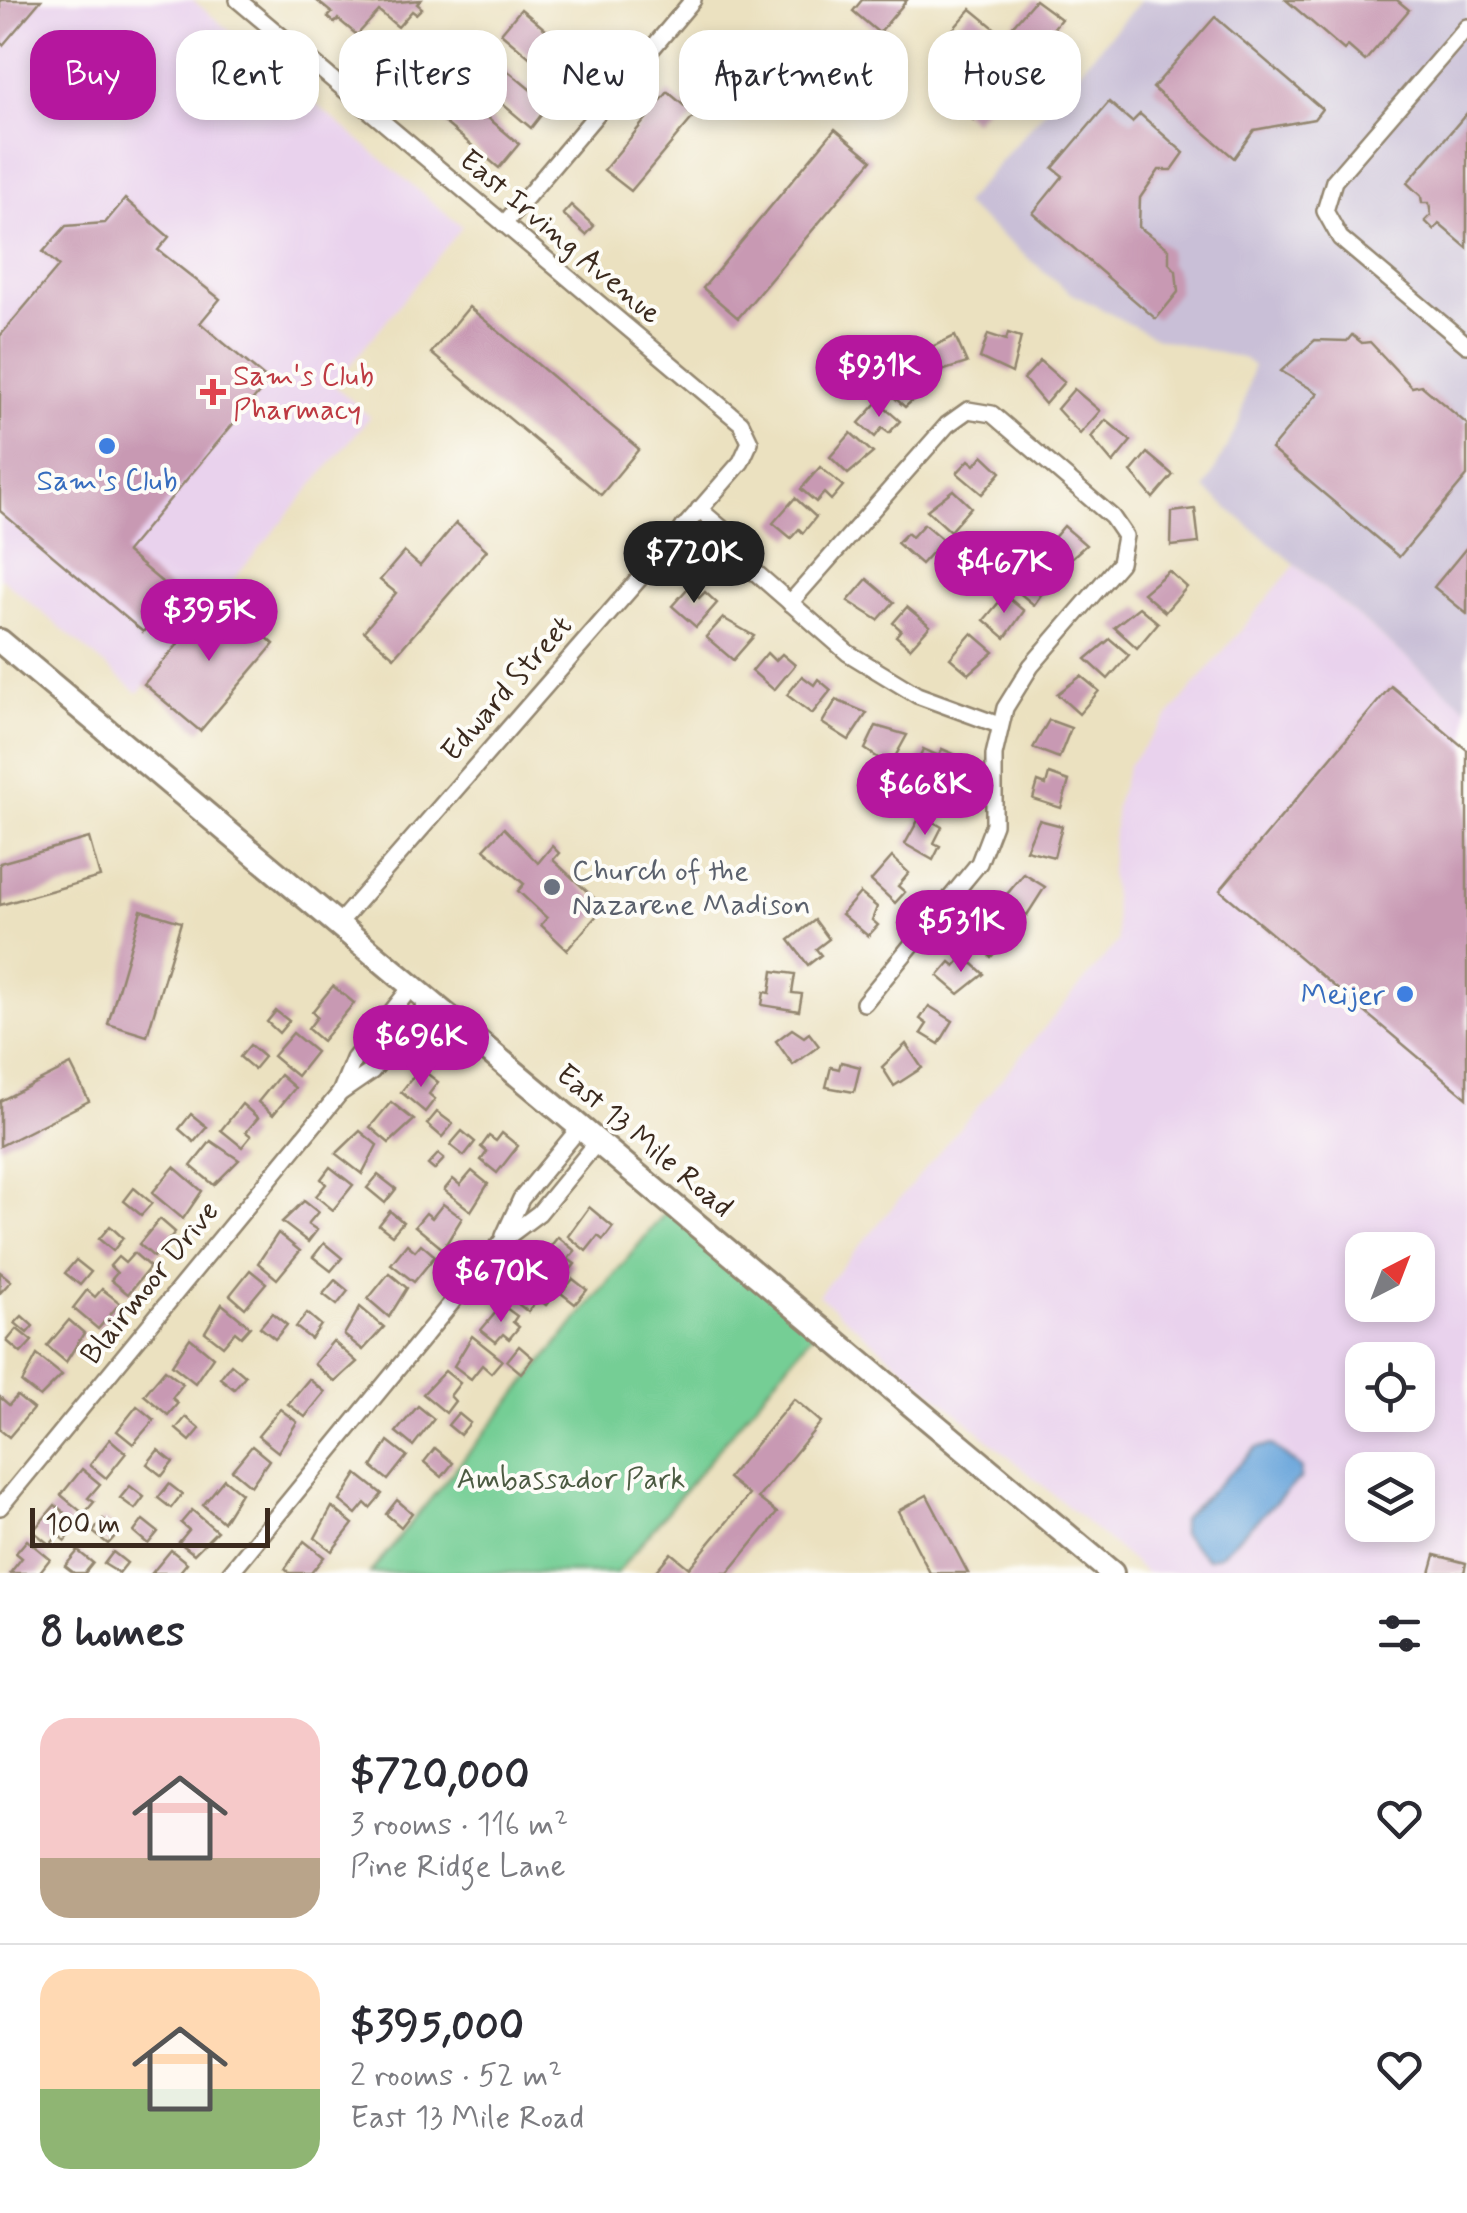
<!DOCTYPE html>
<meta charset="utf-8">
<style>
body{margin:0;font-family:Mynerve,sans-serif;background:#f7f7f7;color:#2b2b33;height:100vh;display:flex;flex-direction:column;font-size:38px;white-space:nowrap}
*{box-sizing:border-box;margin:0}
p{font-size:32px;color:#7c7c81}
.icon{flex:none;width:55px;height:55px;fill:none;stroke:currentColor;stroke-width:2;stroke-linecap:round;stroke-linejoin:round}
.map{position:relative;height:1573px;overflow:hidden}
.sheet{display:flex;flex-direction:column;background:#fff;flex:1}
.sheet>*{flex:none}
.guide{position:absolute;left:30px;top:30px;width:1408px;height:90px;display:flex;gap:20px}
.needle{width:65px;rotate:42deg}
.tools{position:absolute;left:1345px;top:1232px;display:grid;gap:20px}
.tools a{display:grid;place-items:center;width:90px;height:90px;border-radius:20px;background:#fff;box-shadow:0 5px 15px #0003;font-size:50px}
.scale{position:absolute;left:30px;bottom:25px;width:240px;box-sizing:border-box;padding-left:10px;border:5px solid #3b2a1e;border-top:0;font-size:28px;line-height:35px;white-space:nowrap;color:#3b2a1e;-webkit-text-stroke:8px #fdfcf7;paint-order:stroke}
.price{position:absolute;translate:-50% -85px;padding:0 22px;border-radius:35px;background:#b5179e;color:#fff;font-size:32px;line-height:65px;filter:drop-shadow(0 2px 5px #0008)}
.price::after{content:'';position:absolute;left:50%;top:60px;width:30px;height:22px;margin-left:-15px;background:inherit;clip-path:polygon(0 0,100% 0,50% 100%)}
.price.active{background:#222;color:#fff}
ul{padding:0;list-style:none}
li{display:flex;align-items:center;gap:30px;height:250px;padding:0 40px}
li+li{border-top:2px solid #e1e1e2}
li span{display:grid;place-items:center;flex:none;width:280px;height:200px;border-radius:30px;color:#555}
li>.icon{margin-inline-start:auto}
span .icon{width:120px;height:120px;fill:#fffc;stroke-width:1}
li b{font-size:42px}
h2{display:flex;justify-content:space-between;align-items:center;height:120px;padding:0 40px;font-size:42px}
.chip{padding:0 35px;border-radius:30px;background:#fff;box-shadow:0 5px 15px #0003;font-size:35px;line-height:90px}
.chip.active{background:#b5179e;color:#fff}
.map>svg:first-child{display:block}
.built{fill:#e9d2ed;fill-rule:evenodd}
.industrial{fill:#c9bfd7}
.green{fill:#75ce95;stroke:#587c5a;stroke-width:2.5}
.water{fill:#6aa6db;stroke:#52687c;stroke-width:2.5}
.building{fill:#c899b3}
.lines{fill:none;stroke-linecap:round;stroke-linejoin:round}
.street-casing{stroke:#93866f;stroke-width:20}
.secondary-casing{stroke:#93866f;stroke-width:28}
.street{stroke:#fff;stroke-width:15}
.secondary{stroke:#fff;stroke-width:22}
.health-dot{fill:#e0444e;stroke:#fdfcf7;stroke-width:4}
.shop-dot{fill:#3f7fe0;stroke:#fdfcf7;stroke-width:4}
.worship-dot{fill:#6b7280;stroke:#fdfcf7;stroke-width:4}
.labels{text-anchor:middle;stroke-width:8;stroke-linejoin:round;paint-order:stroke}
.street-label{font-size:30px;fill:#3b2a1e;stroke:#fdfcf7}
.health-label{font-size:30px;fill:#be3a42;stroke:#fdfcf7;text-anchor:start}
.shop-label{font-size:30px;fill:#366cbe;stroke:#fdfcf7}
.worship-label{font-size:30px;fill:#5b616d;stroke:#fdfcf7;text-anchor:start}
.park-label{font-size:30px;fill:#4c5b42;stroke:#fdfcf7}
</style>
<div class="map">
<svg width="1467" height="1573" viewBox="0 0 1467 1573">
<rect width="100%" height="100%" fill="#fdfcf7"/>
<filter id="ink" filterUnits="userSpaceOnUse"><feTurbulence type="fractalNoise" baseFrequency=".01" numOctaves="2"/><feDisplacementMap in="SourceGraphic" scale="20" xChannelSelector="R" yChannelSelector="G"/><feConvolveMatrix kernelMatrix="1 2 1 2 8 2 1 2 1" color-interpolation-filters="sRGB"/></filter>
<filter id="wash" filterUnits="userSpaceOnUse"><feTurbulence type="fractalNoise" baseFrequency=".0048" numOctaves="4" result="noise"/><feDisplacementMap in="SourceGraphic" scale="40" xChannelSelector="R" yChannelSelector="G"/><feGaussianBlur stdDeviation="2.25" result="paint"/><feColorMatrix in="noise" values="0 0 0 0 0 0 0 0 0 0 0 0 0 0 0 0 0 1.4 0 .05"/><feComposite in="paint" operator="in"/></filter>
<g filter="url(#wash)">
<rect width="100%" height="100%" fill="#ebe1c0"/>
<g class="built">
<polygon points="0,0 193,0 462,227 334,385 370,417 138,693 0,577"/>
<path d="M1295,565L1467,708V1573H1146L818,1295L1118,941L1110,871L1116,805L1128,765ZM1362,1250H1418V1305H1362ZM1362,1360H1418V1415H1362ZM1362,1470H1418V1525H1362Z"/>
</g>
<polygon class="industrial" points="1141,0 1467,0 1467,708 1205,489 1239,423 1253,366 1245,359 1156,338 1069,292 963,204"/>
<polygon class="green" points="672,1204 818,1327 617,1573 370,1573"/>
<polygon class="water" points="1272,1445 1301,1468 1300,1479 1220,1555 1207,1559 1182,1534 1182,1519 1256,1448"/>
<g id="blocks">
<g class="building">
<polygon points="0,0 41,0 3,45 0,42"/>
<polygon points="316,0 374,4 421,0 417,4 422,8 416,14 412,11 398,27 379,11 357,35 338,19 335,23 328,17 332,13"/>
<polygon points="862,0 907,0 879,33 853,11"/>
<polygon points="1035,0 1061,19 1028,59 1008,43 989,66 1007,82 974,121 950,99 981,61 948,35 971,9 1004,36"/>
<polygon points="1286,0 1397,0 1409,10 1365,61 1348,46 1344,50"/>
<polygon points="521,9 585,63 565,87 501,33"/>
<polygon points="1215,17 1322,109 1314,119 1254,130 1234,158 1153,88"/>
<polygon points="485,52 549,105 531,128 467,74"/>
<polygon points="453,88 519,144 499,168 433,113"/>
<polygon points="668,92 695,115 631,191 604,170"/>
<polygon points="1109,102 1132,122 1140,114 1184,153 1172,170 1159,170 1140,198 1139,227 1169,249 1169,263 1176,271 1178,292 1156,319 1033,213 1063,176 1053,168"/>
<polygon points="1467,113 1467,248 1439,224 1434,230 1425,221 1431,215 1429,203 1422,203 1421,196 1407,183"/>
<polygon points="835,129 872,160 738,318 703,288"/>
<polygon points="125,199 169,237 158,250 220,299 200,323 269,381 126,552 175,593 143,632 0,511 0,336 59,266 43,252 66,226 105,223"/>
<polygon points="571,205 594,226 586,235 563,214"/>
<polygon points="469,307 639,449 601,495 431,353"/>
<polygon points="1008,333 1021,337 1012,373 980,358 988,334 1006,340"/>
<polygon points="1352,335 1362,343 1370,342 1412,387 1421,385 1467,424 1467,476 1399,557 1271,449 1318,393 1281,371 1315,340 1347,341"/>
<polygon points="955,336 967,363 935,373 925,350"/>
<polygon points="1040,361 1064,382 1045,404 1024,379"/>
<polygon points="909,366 930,385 905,407 887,391"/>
<polygon points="1074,389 1100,411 1080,434 1057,409"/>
<polygon points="878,402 900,421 889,433 882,428 875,437 859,423"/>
<polygon points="1106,420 1131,441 1113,463 1091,437"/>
<polygon points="851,433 873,453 848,474 830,457"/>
<polygon points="1147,453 1173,475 1153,498 1131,472"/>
<polygon points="983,455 1001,472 982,494 957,473 969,460 975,465"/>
<polygon points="820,467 843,486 831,500 824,493 816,502 801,489"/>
<polygon points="953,490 971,507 950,531 927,510"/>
<polygon points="795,498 816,517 803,533 799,529 791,538 773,523"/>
<polygon points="1195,509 1199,543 1171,546 1172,512"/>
<polygon points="456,523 487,550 394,657 364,631 396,593 380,580 404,552 420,566"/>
<polygon points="924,524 943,540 921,564 897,543 907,533 912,537"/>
<polygon points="1064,526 1086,545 1059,569 1041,553"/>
<polygon points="1467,547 1467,614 1434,587"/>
<polygon points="1034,560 1053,577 1034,605 1011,586"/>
<polygon points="1169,571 1187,587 1165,612 1143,593"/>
<polygon points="867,579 894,602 878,620 848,601"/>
<polygon points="688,588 699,598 705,592 717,603 696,627 672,606"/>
<polygon points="1005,595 1024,611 1005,638 984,620"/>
<polygon points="219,596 274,644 200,731 144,684"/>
<polygon points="907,607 930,626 910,648 896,636 901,630 893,623"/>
<polygon points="1139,607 1158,623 1137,648 1114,627"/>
<polygon points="723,618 754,636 733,660 706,637"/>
<polygon points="972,633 994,652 969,674 950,658"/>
<polygon points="1110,639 1129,655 1108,679 1086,659"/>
<polygon points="767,653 775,661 782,654 795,665 774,690 752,671"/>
<polygon points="802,676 814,685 818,679 831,690 812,714 787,695"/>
<polygon points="1081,676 1099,691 1079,714 1057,694"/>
<polygon points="1391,686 1467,750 1467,1098 1220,890"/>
<polygon points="836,700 867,713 849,740 822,723"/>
<polygon points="1049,720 1071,728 1059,758 1033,748"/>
<polygon points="876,726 907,735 890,766 865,749"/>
<polygon points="923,749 939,756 942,749 956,755 945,783 914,770"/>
<polygon points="1049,774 1069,781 1061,808 1033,799 1038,782 1046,785"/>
<polygon points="921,815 942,827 934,843 940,846 933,860 905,844"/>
<polygon points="1039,820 1062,826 1054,857 1026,850"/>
<polygon points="504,828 538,863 552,846 559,853 553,860 604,907 567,950 541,925 547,918 518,891 524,884 484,849"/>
<polygon points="89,838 100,877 0,905 0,863"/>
<polygon points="892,857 909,873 898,886 905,892 895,903 871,881"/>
<polygon points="1024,874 1045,887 1027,915 1002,900"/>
<polygon points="860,893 877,907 872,920 878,925 868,936 842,914"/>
<polygon points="141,910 181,922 147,1036 108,1024"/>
<polygon points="996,916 1014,931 991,957 969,937"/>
<polygon points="815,920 829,939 816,949 821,955 808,965 789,940"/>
<polygon points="964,956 984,974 959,994 938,976 950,962 955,966"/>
<polygon points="773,971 795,974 792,993 802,994 799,1011 762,1005 764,992 770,993"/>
<polygon points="333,986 354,1003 322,1041 308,1029 317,1017 312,1012"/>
<polygon points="929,1006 953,1021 939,1044 921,1033 927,1024 920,1019"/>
<polygon points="276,1011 289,1021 279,1033 267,1022"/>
<polygon points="792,1029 804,1037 809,1033 819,1046 793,1065 776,1041"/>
<polygon points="293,1033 316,1052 297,1076 273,1056"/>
<polygon points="906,1044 922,1068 894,1086 882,1067"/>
<polygon points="250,1045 264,1057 254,1069 240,1057"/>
<polygon points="841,1062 860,1067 854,1092 826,1087 831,1067 839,1069"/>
<polygon points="71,1065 89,1101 0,1146 0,1101"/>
<polygon points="420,1068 438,1082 429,1094 435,1099 425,1112 401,1092"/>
<polygon points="280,1075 295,1088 273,1115 258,1102"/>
<polygon points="391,1102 414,1120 389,1143 370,1127"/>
<polygon points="242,1104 258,1118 246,1132 251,1136 242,1147 221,1130"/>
<polygon points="437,1112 453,1124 442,1137 427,1124"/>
<polygon points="191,1114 207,1127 194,1142 179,1129"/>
<polygon points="360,1131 377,1145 362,1174 336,1154"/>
<polygon points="462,1131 475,1142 464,1156 450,1145"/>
<polygon points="502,1133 518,1146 497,1173 481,1160 487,1152 481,1147 489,1136 496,1141"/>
<polygon points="211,1141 239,1160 214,1185 191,1166"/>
<polygon points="438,1154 444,1159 434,1170 428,1165"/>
<polygon points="174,1167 202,1191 183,1219 152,1193"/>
<polygon points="330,1167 353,1185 333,1210 316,1196 326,1184 321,1179"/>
<polygon points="472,1171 488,1184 471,1211 444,1190 453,1179 460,1185"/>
<polygon points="378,1175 396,1189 385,1203 367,1188"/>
<polygon points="134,1188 152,1203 141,1215 124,1201"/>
<polygon points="304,1201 318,1212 308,1224 317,1230 308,1242 282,1222"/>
<polygon points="443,1204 462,1218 443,1249 415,1226 426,1213 432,1218"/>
<polygon points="589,1207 613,1227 603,1240 598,1236 586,1251 568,1236"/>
<polygon points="390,1211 403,1222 392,1235 379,1225"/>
<polygon points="160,1219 175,1232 154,1257 139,1244"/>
<polygon points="110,1226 123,1238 113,1251 99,1239"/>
<polygon points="278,1233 300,1251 277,1279 258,1263"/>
<polygon points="558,1237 575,1251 568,1259 575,1264 565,1277 558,1271 552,1278 535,1265"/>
<polygon points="324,1243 342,1258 331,1271 313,1257"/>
<polygon points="407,1244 415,1251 421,1244 435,1256 414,1282 391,1264"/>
<polygon points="134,1253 150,1267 128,1294 111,1280 117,1273 110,1266 118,1257 125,1263"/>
<polygon points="76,1260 91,1272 80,1285 65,1273"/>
<polygon points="250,1270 266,1283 245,1308 230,1295"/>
<polygon points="528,1271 553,1297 546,1305 538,1299 528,1312 512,1299"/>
<polygon points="0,1272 11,1281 0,1293"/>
<polygon points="389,1273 407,1288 389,1317 368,1299"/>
<polygon points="573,1279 587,1290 575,1304 561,1293"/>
<polygon points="335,1280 348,1291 337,1305 323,1294"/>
<polygon points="102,1289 120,1303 98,1329 73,1308 87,1290 95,1297"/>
<polygon points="222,1304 250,1327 241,1337 235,1332 223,1346 205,1332"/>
<polygon points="502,1305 517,1316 513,1322 519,1327 509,1339 503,1334 496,1342 481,1330"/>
<polygon points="360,1307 384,1327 363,1350 344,1335"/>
<polygon points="272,1313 287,1325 275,1339 260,1327"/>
<polygon points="307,1313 321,1325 311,1339 296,1327"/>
<polygon points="22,1316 33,1326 27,1333 15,1323"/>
<polygon points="69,1320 84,1333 66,1362 47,1346"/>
<polygon points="17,1329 32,1341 21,1353 7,1341"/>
<polygon points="472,1336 502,1360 491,1373 482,1365 471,1379 454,1366"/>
<polygon points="190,1338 213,1357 195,1383 172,1365"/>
<polygon points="333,1341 357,1362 335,1382 314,1364"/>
<polygon points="519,1346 533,1358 521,1373 507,1361"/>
<polygon points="37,1355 62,1375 40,1397 22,1383"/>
<polygon points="231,1364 245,1376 234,1389 220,1378"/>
<polygon points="165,1370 183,1384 172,1398 178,1403 168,1415 144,1395"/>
<polygon points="445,1371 460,1383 450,1396 455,1401 446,1413 423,1394"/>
<polygon points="309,1379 325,1392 305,1417 288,1404"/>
<polygon points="17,1396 33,1409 9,1437 0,1430 0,1397 9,1405"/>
<polygon points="794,1399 821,1422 758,1498 777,1513 728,1573 654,1573 671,1553 689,1568 749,1495 728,1478"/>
<polygon points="137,1406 154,1420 133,1444 117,1431"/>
<polygon points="418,1406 434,1419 413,1446 396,1432"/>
<polygon points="280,1409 297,1422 278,1452 258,1436"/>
<polygon points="458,1413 470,1423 460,1435 448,1425"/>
<polygon points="186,1417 200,1429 190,1441 176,1429"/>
<polygon points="110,1439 126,1453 106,1478 90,1465"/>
<polygon points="388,1441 407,1456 388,1480 372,1467"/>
<polygon points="252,1446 269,1460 251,1486 232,1470"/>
<polygon points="435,1448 453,1463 442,1477 424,1462"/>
<polygon points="158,1450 173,1462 162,1476 147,1464"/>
<polygon points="82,1469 100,1484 88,1498 94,1502 84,1514 61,1495"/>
<polygon points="357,1474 382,1494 370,1508 365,1503 356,1514 340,1501"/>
<polygon points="224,1479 241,1493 223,1522 203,1505"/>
<polygon points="169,1484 182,1494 171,1508 158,1498"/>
<polygon points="130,1486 144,1497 135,1509 120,1498"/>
<polygon points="927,1495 968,1573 930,1573 898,1511"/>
<polygon points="397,1500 412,1513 401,1527 386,1514"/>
<polygon points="55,1505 71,1518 68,1522 76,1528 65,1541 58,1535 50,1545 33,1531"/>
<polygon points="332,1507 353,1524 332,1551 315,1538"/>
<polygon points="192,1510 217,1531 194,1554 179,1542 189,1530 181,1523"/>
<polygon points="103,1519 119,1532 108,1544 93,1532"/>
<polygon points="143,1520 158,1532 148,1544 134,1532"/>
<polygon points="27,1540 50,1559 39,1573 10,1573 22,1558 16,1553"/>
<polygon points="304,1541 324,1557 311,1573 289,1573 285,1569"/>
<polygon points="171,1550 187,1563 179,1573 152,1573"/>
<polygon points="78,1551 93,1563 85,1573 74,1573 65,1566"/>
<polygon points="113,1552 127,1563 119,1573 104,1564"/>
<polygon points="1435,1555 1466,1563 1464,1573 1430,1573"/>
</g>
</g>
</g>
<g filter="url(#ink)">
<use href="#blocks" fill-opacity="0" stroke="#93866f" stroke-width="2.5"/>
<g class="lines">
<defs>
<g id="street">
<polyline points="238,0 741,423 750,442 741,462 339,923"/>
<polyline points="1467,27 1334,181 1325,211 1340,238 1467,345"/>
<polyline points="504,224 693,0"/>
<polyline points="699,509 746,549 755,572 848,653 917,695 999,725"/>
<polyline points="684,526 731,566 755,572"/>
<polyline points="790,603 947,425 968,410 992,414 1112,517 1125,536 1120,563 1031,666 1005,708 994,755 994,824 979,863 864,1003"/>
<polyline points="340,1093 354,1059 413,985"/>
<polyline points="504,1236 521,1199 581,1126"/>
<polyline points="0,1507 340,1093 372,1071 431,1000"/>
<polyline points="230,1573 503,1240 539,1213 599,1140"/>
</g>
<polyline id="secondary" points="0,641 1112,1573"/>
</defs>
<use href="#street" class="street-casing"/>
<use href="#secondary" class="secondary-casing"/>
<use href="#street" class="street"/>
<use href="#secondary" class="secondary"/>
</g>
</g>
<path class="health-dot" d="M208 377h10v10h10v10h-10v10h-10v-10h-10v-10h10z"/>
<g class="shop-dot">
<circle cx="107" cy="446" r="10"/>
<circle cx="1405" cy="994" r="10"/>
</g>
<circle class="worship-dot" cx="552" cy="887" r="10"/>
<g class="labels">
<g class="street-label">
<text transform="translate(561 236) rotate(40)" y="10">East Irving Avenue</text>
<text transform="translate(506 688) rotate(-49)" y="10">Edward Street</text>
<text transform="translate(645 1140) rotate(40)" y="10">East 13 Mile Road</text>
<text transform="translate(149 1282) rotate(-51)" y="10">Blairmoor Drive</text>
</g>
<g class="health-label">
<text x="233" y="385">Sam's Club<tspan x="233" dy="34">Pharmacy</tspan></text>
</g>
<g class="shop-label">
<text x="107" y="490">Sam's Club</text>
<text x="1385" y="1004" text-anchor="end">Meijer</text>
</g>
<g class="worship-label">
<text x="572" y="880">Church of the<tspan x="572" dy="34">Nazarene Madison</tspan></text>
</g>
<g class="park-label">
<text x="571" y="1488">Ambassador Park</text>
</g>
</g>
</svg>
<div class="tools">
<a><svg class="needle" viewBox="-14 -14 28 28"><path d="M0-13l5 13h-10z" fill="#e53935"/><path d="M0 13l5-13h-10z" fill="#7c7c81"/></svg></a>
<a><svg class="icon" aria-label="locate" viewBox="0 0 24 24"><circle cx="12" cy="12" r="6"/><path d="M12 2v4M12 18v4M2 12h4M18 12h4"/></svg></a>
<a><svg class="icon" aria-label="layers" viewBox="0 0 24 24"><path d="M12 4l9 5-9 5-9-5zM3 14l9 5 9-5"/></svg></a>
</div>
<div class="scale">100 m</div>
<b class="price" style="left:879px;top:420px">$931K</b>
<b class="price active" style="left:694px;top:606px">$720K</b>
<b class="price" style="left:1004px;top:616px">$467K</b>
<b class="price" style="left:209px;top:664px">$395K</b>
<b class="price" style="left:925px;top:838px">$668K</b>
<b class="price" style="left:961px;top:975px">$531K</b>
<b class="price" style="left:421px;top:1090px">$696K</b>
<b class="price" style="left:501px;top:1325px">$670K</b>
<div class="guide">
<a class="chip active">Buy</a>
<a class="chip">Rent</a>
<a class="chip">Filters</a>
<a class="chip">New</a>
<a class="chip">Apartment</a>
<a class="chip">House</a>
</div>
</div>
<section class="sheet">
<h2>8 homes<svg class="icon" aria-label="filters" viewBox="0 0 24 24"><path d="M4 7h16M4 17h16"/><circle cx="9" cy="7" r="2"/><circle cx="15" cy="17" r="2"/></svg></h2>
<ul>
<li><span style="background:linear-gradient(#f6c9c9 70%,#b9a48a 0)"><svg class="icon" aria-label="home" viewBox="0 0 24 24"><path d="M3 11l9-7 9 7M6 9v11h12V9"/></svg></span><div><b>$720,000</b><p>3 rooms · 116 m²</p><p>Pine Ridge Lane</p></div><svg class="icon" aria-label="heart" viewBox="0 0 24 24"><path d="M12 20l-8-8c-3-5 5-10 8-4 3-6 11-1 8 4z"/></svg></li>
<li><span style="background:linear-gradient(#ffd9b3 60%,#8fb573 0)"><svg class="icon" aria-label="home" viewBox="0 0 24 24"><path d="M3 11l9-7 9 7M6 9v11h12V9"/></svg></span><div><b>$395,000</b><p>2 rooms · 52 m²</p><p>East 13 Mile Road</p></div><svg class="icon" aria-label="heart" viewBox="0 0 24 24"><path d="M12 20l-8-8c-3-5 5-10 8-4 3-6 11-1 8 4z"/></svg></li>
</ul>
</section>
